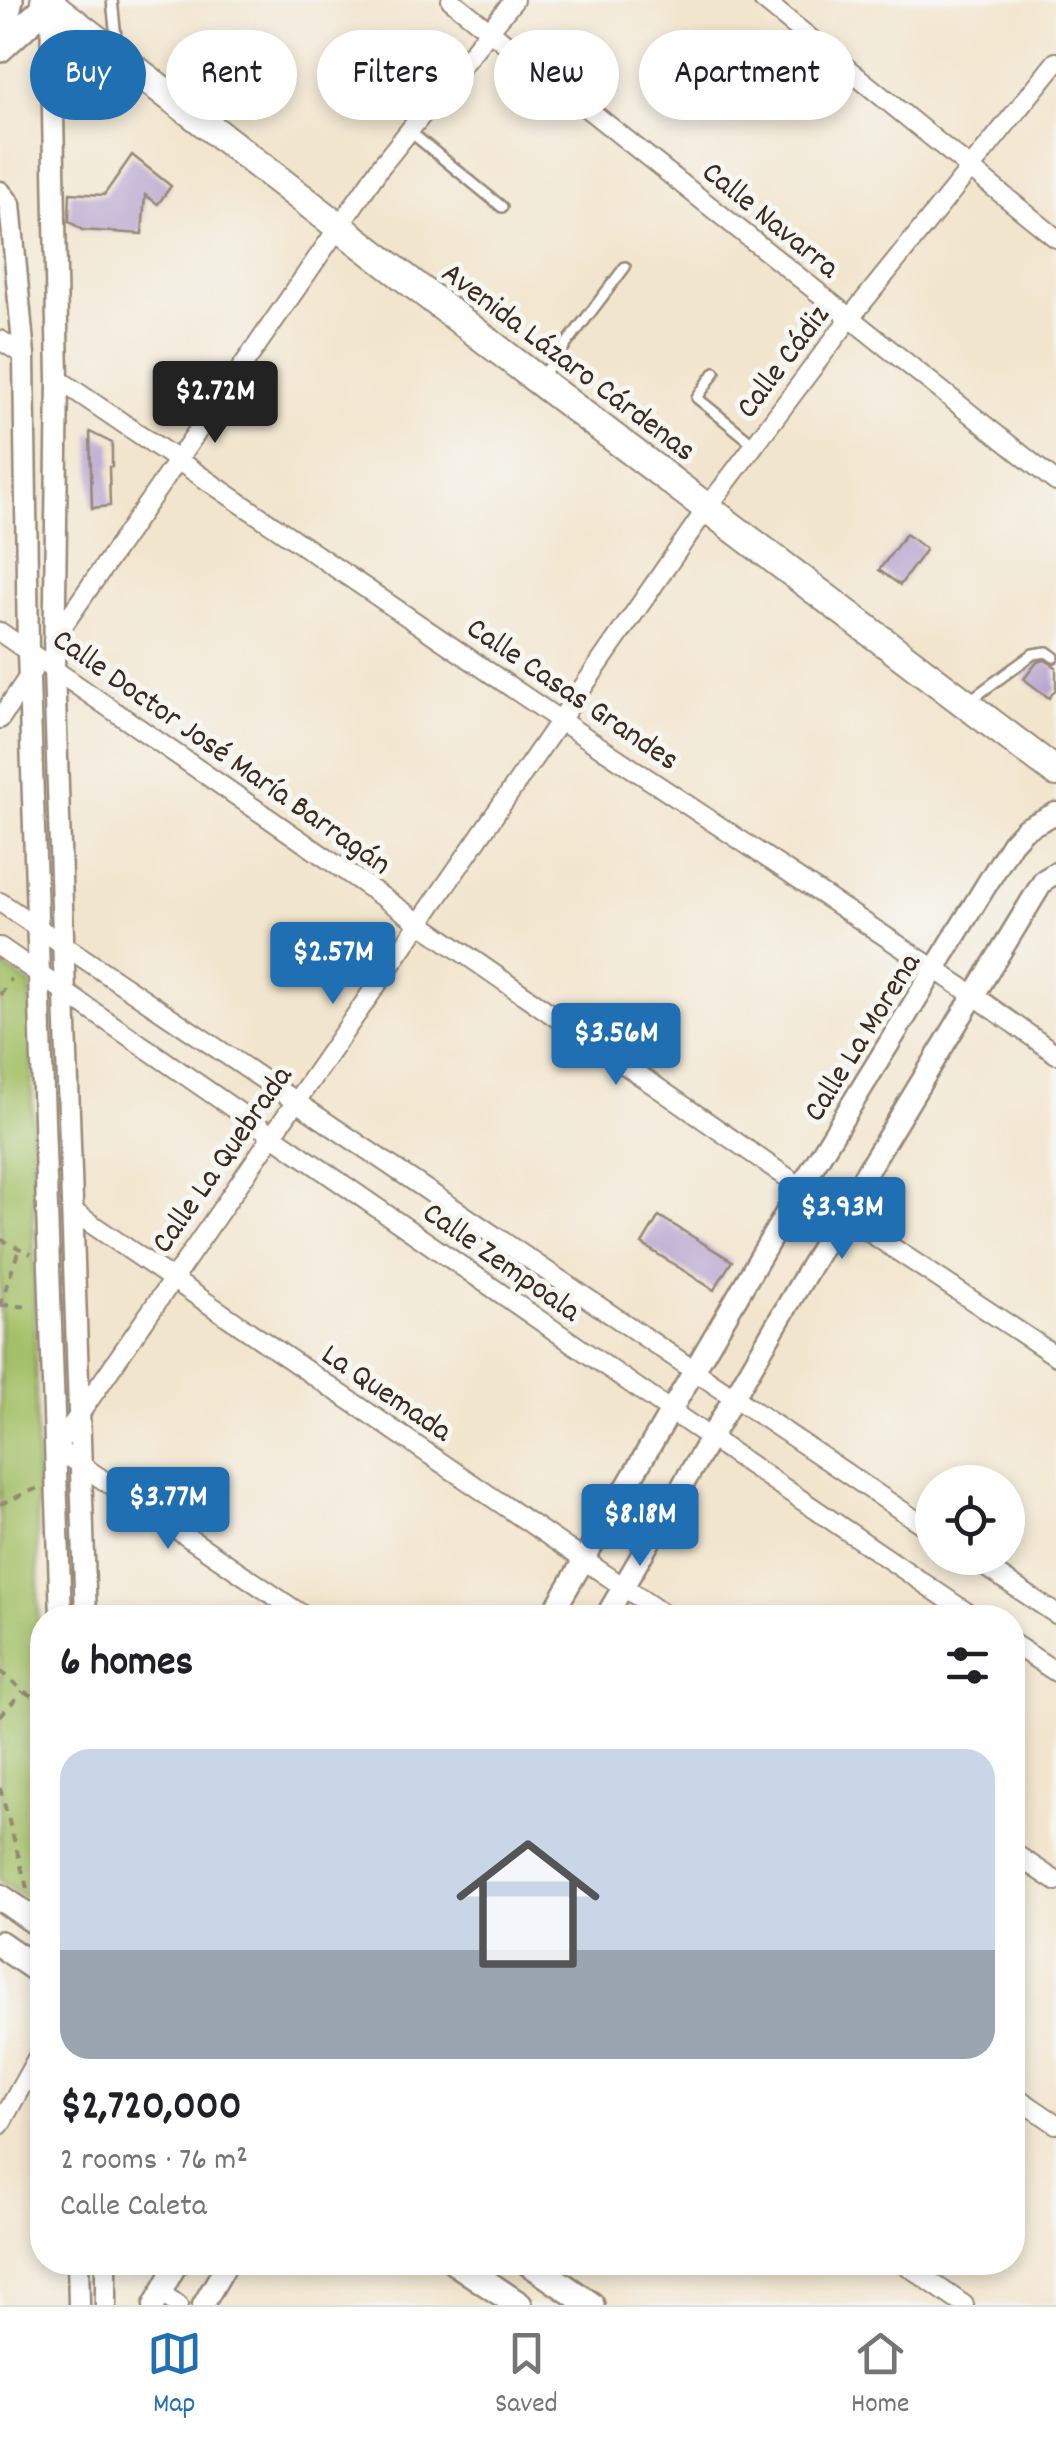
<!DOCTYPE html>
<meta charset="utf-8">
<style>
body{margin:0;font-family:Dekko,sans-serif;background:#f2f2f2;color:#202124;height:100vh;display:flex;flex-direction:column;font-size:38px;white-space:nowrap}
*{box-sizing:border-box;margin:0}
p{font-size:32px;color:#757577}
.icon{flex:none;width:55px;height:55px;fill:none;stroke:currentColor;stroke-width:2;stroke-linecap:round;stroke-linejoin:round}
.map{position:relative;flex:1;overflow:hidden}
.details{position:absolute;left:30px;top:1605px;width:995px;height:670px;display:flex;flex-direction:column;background:#fff;border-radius:40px;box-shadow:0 5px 15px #0003}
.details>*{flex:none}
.guide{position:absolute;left:30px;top:30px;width:998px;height:90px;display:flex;gap:20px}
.controls{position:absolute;left:915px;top:1465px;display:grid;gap:20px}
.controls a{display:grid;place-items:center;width:110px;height:110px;border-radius:50%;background:#fff;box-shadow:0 5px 15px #0003;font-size:50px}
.price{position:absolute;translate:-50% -85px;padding:0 22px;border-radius:10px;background:#1f6fb2;color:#fff;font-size:32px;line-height:65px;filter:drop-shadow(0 2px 5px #0008)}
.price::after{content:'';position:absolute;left:50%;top:60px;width:30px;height:22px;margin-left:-15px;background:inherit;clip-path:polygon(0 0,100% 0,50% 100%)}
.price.current{background:#222;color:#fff}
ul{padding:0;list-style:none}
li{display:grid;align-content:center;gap:20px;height:530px;padding:0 30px}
li span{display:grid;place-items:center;height:310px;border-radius:30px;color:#555}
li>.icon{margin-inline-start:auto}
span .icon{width:180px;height:180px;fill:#fffc;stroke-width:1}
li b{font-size:42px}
h2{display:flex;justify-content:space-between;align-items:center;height:120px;padding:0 30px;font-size:42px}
.tag{padding:0 35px;border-radius:45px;background:#fff;box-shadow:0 5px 15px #0003;font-size:35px;line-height:90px}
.tag.current{background:#1f6fb2;color:#fff}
.dock{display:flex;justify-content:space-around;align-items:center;height:140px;border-top:2px solid #e0e0e0;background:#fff;font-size:28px;color:#757577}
.dock a{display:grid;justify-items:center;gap:5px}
.dock .current{color:#1f6fb2}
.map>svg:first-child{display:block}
.green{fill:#a4c169;stroke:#707644;stroke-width:2.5}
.building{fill:#b9a5cf}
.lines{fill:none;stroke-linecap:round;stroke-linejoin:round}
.service-casing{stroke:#968876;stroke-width:14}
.minor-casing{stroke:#968876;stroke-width:22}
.tertiary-casing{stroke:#968876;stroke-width:25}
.secondary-casing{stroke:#968876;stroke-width:30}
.primary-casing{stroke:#968876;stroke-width:32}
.path{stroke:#968876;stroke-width:4;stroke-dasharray:8 8;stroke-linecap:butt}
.service{stroke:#fff;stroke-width:9}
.minor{stroke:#fff;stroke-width:18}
.tertiary{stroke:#fff;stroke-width:20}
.secondary{stroke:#fff;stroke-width:25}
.primary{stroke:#fff;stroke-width:28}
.labels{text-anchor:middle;stroke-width:10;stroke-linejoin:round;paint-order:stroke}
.street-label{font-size:32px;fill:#3b2a1e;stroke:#f6f6f2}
</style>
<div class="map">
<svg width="1056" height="2305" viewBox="0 0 1056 2305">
<rect width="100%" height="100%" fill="#f6f6f2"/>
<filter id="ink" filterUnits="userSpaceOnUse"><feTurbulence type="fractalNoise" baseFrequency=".01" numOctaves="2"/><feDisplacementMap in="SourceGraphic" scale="20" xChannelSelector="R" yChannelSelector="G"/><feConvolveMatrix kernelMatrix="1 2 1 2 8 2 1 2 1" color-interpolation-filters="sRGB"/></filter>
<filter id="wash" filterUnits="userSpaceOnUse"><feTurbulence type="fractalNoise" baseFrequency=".0048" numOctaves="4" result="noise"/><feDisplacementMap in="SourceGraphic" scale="40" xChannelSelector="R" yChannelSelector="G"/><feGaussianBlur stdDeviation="2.25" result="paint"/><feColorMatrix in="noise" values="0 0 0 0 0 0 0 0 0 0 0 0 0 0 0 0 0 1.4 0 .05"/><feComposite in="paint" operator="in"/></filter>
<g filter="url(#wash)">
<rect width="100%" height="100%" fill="#f2e5cd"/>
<polygon class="green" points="0,964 31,985 42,1909 0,1881"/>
<g id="blocks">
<g class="building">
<polygon points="132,155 171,186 158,204 145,195 142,234 82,230 69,221 70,193 104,195"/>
<polygon points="90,432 112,443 112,467 109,467 110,506 92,508"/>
<polygon points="906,534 926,549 900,585 879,570"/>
<polygon points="1045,660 1056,667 1056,689 1049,698 1024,679 1037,662"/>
<polygon points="659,1216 732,1261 714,1290 642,1244"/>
</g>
</g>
</g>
<g filter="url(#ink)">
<use href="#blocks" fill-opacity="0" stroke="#968876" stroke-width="2.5"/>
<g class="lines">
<defs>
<g id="service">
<polyline points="112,0 117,47"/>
<polyline points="408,130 502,207"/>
<polyline points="715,372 697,398 755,445"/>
<polyline points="540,379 625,267"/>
<polyline points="969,701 1033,654 1047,652 1054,657"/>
</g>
<g id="minor">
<polyline points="451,0 1056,482"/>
<polyline points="763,0 1056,238"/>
<polyline points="0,340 24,355"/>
<polyline points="58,379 558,719 975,996 1056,1054"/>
<polyline points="0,632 801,1187 1056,1356"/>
<polyline points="53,640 381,166 514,0"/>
<polyline points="0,719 33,670"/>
<polyline points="0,902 932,1531"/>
<polyline points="0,947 665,1407 975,1618"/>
<polyline points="74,1212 669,1618"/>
<polyline points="972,1558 1056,1614"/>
<polyline points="307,1618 56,1448 707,508 850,318 1056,62"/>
<polyline points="1012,1643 1056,1672"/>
<polyline points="1012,1852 1056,1881"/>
<polyline points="1012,2094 1056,2124"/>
<polyline points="0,2125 42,2049"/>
<polyline points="902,2262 964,2305"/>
<polyline points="161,2293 178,2305"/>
</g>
<g id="tertiary">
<polyline points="51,5 58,379 54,669 86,1618"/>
<polyline points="0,192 10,204 24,355 28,652 61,1618"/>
<polyline points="550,1618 801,1187 1012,843 1025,829 1056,813"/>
<polyline points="605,1618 841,1214 1044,880 1056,873"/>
<polyline points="78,2262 79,2305"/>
<polyline points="106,2262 106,2305"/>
<polyline points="154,2305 178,2262"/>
<polyline points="203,2305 228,2262"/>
</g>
<g id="secondary">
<polyline points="0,43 10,0"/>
<polyline points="0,49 53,0"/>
<polyline points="0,1897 42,1926"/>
<polyline points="0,1944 42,1973"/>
<polyline points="455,2262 519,2305"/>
<polyline points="528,2262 591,2305"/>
</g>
<polyline id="primary" points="45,0 539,381 1056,772"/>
</defs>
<use href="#service" class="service-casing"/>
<use href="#minor" class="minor-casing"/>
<use href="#tertiary" class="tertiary-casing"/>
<use href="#secondary" class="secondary-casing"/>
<use href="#primary" class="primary-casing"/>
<g class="path">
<polyline points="0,995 11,979"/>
<polyline points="0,1239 31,1254"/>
<polyline points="1,1305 31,1307"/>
<polyline points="0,1306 19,1249"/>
<polyline points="0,1504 38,1488"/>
<polyline points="0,1671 23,1691 42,1701"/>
<polyline points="0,1716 23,1691"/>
<polyline points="0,1788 27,1888"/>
</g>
<use href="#service" class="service"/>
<use href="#minor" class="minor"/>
<use href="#tertiary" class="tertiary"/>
<use href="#secondary" class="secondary"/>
<use href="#primary" class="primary"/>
</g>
</g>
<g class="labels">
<g class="street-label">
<text transform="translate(772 218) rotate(39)" y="11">Calle Navarra</text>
<text transform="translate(570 360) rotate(37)" y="11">Avenida Lázaro Cárdenas</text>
<text transform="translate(781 360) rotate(-53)" y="11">Calle Cádiz</text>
<text transform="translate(574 692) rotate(34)" y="11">Calle Casas Grandes</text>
<text transform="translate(223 750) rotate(35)" y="11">Calle Doctor José María Barragán</text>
<text transform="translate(860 1036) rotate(-58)" y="11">Calle La Morena</text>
<text transform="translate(220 1158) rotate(-55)" y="11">Calle La Quebrada</text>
<text transform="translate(503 1260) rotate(35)" y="11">Calle Zempoala</text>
<text transform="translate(388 1391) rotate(34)" y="11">La Quemada</text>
</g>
</g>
</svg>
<div class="controls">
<a><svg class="icon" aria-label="locate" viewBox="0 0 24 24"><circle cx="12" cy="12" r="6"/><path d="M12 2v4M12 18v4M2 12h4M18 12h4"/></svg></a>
</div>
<b class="price current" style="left:215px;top:446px">$2.72M</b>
<b class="price" style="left:333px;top:1007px">$2.57M</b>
<b class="price" style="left:616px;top:1088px">$3.56M</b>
<b class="price" style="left:842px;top:1262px">$3.93M</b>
<b class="price" style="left:168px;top:1552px">$3.77M</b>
<b class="price" style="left:640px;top:1569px">$8.18M</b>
<div class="guide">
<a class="tag current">Buy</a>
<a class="tag">Rent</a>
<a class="tag">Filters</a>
<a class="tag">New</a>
<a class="tag">Apartment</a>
</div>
<section class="details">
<h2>6 homes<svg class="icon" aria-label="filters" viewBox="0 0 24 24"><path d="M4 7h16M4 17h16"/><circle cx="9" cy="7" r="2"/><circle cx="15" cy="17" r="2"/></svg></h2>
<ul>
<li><span style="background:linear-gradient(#c9d6e8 65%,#9aa5b1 0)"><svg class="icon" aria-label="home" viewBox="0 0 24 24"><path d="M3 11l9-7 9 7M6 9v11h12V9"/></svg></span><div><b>$2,720,000</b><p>2 rooms · 76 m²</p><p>Calle Caleta</p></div></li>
</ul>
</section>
</div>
<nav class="dock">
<a class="current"><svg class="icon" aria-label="map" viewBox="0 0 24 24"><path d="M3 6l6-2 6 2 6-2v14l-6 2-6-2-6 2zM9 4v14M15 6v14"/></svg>Map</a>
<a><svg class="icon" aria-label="saved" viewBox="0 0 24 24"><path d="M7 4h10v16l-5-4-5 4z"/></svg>Saved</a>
<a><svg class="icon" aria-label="home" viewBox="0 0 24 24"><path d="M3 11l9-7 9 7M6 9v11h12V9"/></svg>Home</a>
</nav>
